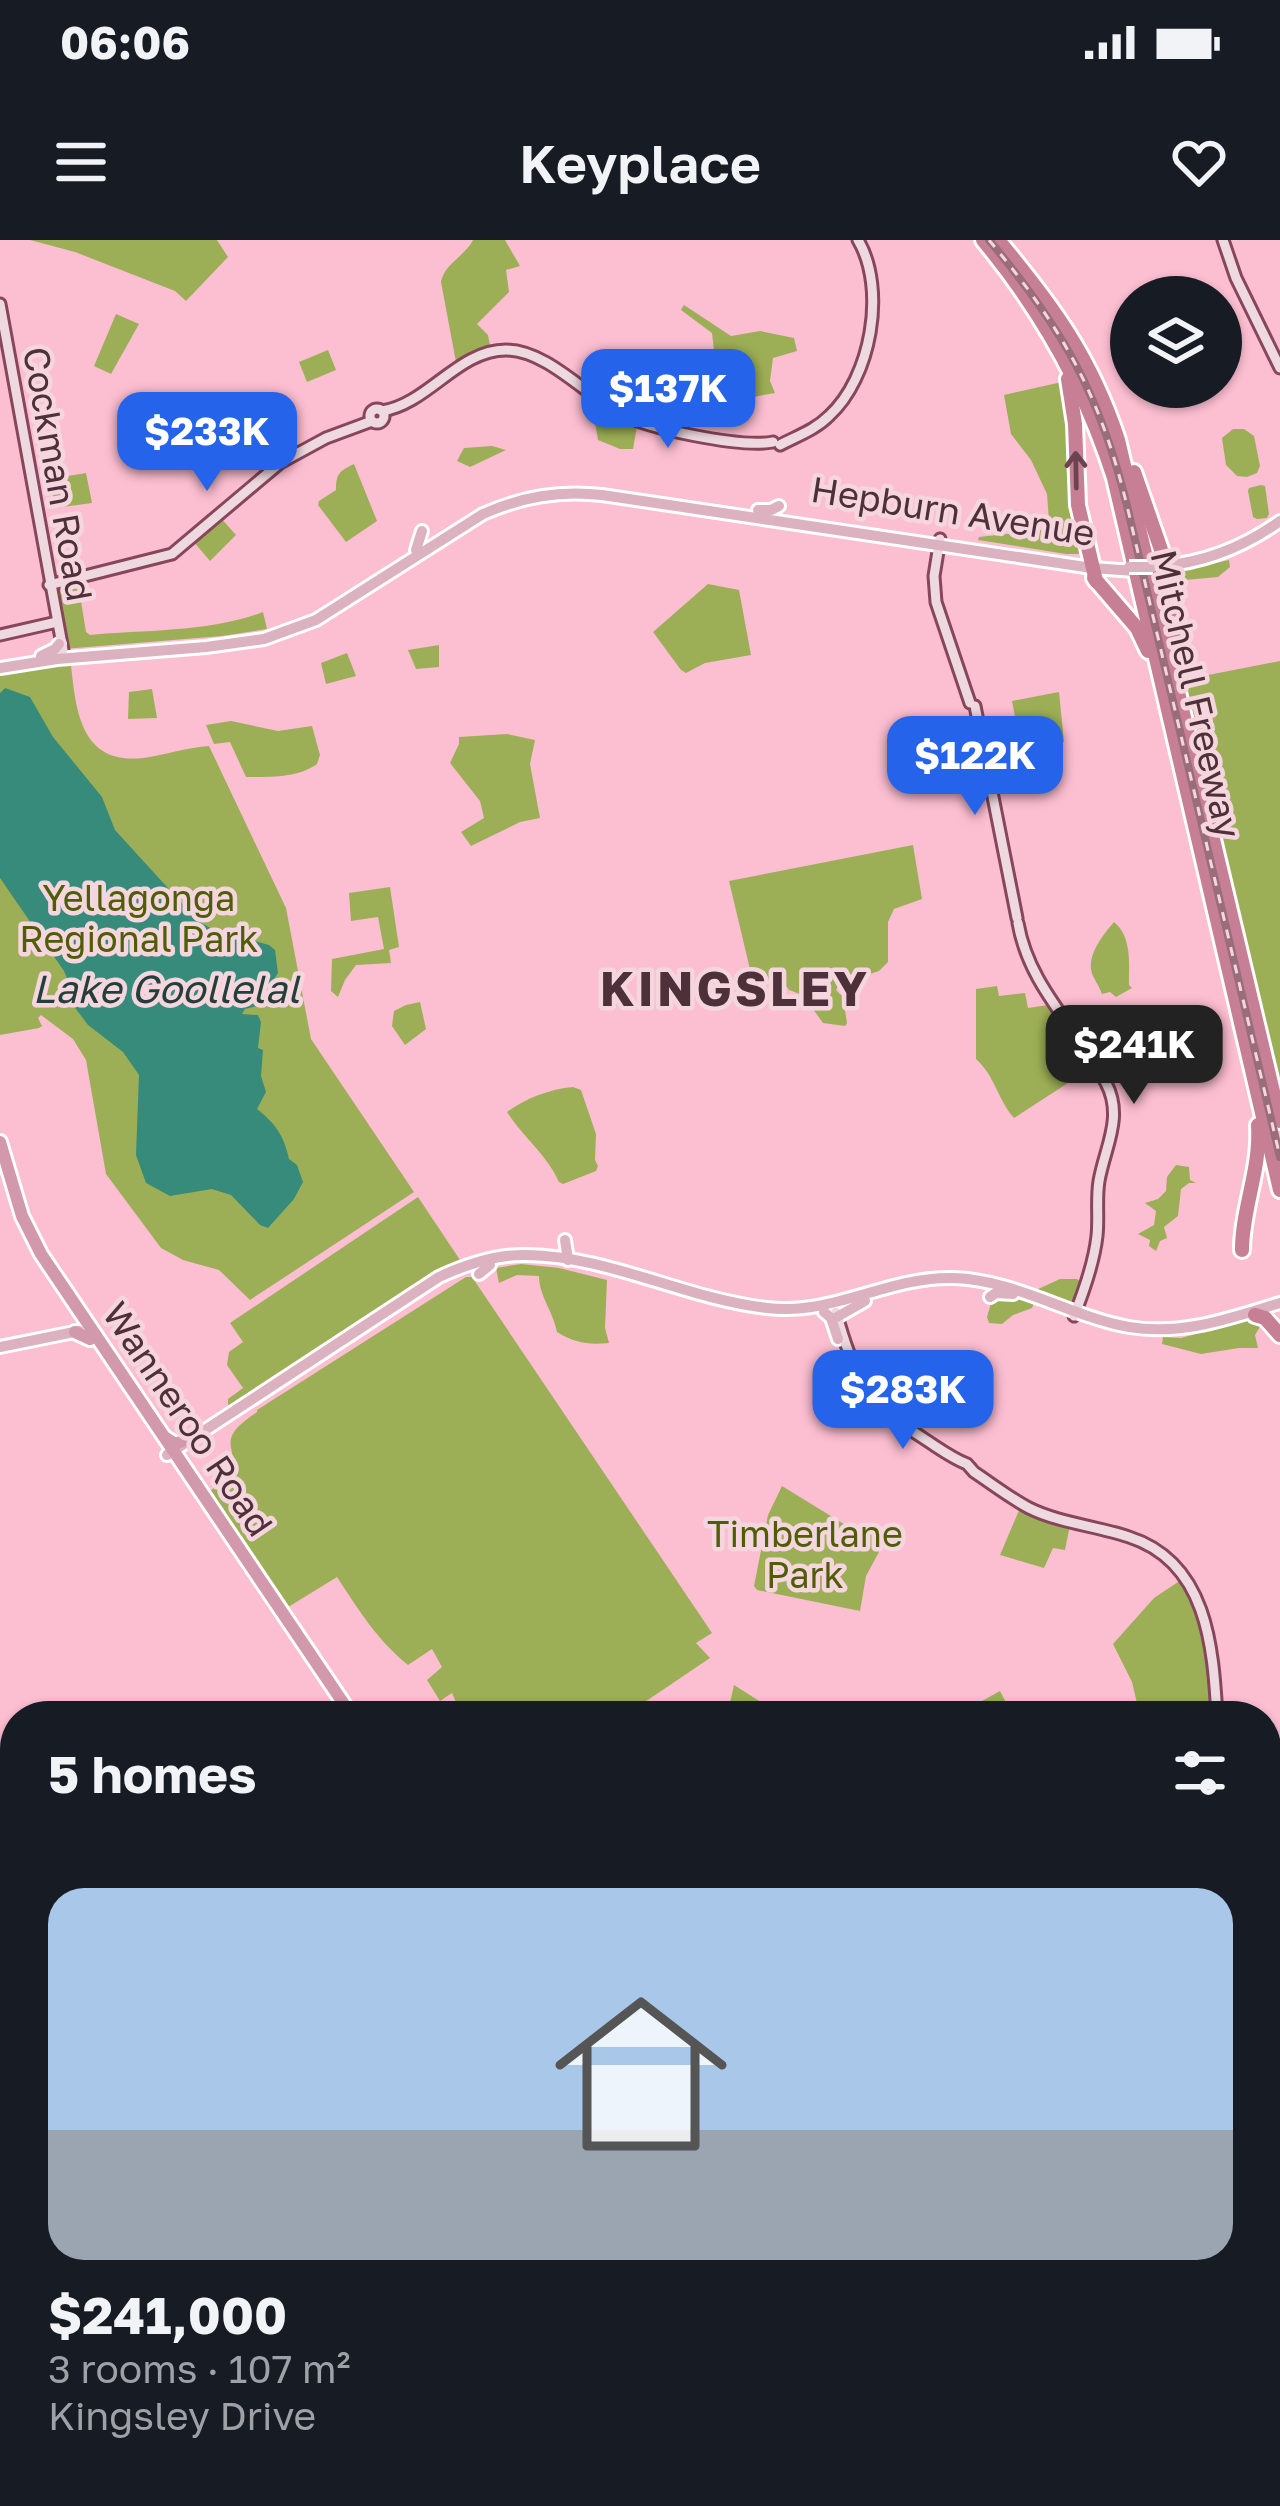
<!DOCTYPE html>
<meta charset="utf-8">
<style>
body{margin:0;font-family:"Golos Text",sans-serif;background:#20242c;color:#f1f3f6;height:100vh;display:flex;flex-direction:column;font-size:45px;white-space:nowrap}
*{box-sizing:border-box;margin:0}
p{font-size:39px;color:#9ea1a6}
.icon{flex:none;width:66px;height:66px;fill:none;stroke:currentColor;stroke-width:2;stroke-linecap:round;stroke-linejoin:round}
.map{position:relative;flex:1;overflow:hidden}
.details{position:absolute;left:0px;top:1461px;width:1281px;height:807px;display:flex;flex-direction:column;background:#171b24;border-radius:48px 48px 0 0;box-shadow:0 3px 9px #0004}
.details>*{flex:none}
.fabs{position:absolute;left:1110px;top:36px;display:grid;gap:24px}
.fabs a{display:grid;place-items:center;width:132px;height:132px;border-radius:50%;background:#171b24;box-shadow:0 3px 9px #0004;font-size:60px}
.price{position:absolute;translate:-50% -102px;padding:0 27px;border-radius:24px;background:#2563eb;color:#fff;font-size:39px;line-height:78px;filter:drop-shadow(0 3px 6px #0008)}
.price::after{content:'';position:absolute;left:50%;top:72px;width:36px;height:27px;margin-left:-18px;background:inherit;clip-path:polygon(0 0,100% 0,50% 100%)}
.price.on{background:#222;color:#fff}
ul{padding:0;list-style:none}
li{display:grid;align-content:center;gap:24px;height:636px;padding:0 48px}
li span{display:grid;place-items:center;height:372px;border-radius:36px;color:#555}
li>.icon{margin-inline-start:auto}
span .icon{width:216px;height:216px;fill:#fffc;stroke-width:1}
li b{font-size:51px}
h2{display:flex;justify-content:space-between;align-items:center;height:144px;padding:0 48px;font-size:51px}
.status{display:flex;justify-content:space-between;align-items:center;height:84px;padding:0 60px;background:#171b24;direction:ltr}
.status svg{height:33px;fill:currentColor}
header{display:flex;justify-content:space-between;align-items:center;height:156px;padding:0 48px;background:#171b24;font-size:54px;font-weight:600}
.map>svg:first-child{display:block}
.green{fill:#9daf56}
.water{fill:#378b7b}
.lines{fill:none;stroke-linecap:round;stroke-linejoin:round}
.secondary-casing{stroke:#88465d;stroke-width:15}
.primary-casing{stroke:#fff;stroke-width:16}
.trunk-casing{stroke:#fff;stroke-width:18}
.motorway-casing{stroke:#fff;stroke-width:20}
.secondary{stroke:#eed9e0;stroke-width:9}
.primary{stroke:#ddb2c0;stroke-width:10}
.trunk{stroke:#d298ab;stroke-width:12}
.motorway{stroke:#c77f96;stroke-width:14}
.rail-casing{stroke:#996d7b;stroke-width:8}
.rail{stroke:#f5d5de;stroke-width:3;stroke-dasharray:9;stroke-linecap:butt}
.primary-bridge-casing{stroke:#fff;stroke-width:16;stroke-linecap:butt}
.primary-bridge{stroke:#ddb2c0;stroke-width:10}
.oneway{stroke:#6c4451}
.labels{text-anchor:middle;stroke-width:9;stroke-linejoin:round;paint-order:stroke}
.street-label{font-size:36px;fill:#4e303a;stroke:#f5d5de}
.park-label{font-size:36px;fill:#505d07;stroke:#f5d5de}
.water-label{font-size:39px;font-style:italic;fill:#243e39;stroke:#f5d5de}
.district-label{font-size:48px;font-weight:bold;letter-spacing:3px;fill:#4e303a;stroke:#f5d5de}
</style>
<div class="status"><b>06:06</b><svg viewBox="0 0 49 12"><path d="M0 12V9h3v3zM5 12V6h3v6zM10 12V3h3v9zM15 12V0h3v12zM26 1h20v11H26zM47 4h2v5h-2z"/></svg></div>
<header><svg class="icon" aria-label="menu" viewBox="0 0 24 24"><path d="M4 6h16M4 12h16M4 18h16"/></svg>Keyplace<svg class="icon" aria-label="heart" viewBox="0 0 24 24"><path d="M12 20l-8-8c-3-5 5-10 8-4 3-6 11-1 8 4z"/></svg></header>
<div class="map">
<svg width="1280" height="2266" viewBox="0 0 1280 2266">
<rect width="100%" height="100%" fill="#fcbed1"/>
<g class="green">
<polygon points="30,0 217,0 228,17 186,61 175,51 75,12"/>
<path d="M473,0H505L520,26L506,30L509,52L477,84L488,95L491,111L439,141L435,137L456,122L441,42C444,24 465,16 473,0Z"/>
<polygon points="684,65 731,96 760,91 794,98 797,111 773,118 770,141 775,153 709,165 700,134 716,128 712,93 681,70"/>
<polygon points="116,74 139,84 111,134 94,126"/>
<polygon points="328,110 336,130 307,142 299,122"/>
<polygon points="1062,142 1083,309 1079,314 1066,314 978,300 979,297 1042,290 1049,281 1047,254 1031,220 1011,194 1004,155"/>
<polygon points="265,160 270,174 270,187 255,197 238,187 235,173 241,172"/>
<polygon points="606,170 637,186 633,209 620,209 598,200 595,183"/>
<polygon points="1233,189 1244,189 1254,196 1260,226 1257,233 1247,237 1237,236 1226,225 1222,198"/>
<polygon points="492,206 506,210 470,227 457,221 464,208"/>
<path d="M354,224L377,281L346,302L318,265L319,261L336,250C336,234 339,231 354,224Z"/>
<polygon points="86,233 92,263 55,268 50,239"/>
<polygon points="1261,245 1265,246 1269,274 1267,278 1257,279 1253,277 1248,251 1249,248"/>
<polygon points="220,277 236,295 210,321 193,301"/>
<polygon points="1229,320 1230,327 1218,337 1185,340 1177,348 1191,434 1198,437 1280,421 1280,854 1184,448 1170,344 1177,332"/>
<path d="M78,343L86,392L90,395C144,390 213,392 263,372L267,389L222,396L64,409L53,348Z"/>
<polygon points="708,344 739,350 751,415 705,423 686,433 681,430 653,392"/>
<polygon points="439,405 439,427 416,429 408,410"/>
<polygon points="347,413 356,436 326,444 321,423"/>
<path d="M50,425H71C76,471 81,525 143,518C165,515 188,507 209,506L286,668L311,799L414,952L250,1060L219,1030L183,1020L161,1008L106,934L86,820L73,799L41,775L38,778L42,786L39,788L0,795V433Z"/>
<polygon points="152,449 157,478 128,479 129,452"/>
<polygon points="1059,452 1064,502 1022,512 1012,461"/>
<path d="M231,481L278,491L312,486L320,515L317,524C298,538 269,537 246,537L230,502L214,504L206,485Z"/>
<polygon points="927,481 934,520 912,524 912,530 897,532 895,521 899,520 898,517 907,521 911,520 904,486"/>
<polygon points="507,494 535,500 530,524 540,578 520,582 471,606 461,592 484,578 480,561 450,523 459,504 459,497"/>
<polygon points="913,605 922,659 894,669 888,682 888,722 879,731 852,740 843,736 836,750 843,757 847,783 845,786 823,783 803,755 789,750 784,743 777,740 753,742 729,641"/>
<polygon points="390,647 399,707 389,710 391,723 356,725 345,740 338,757 331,751 332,719 384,709 378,677 351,681 349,653"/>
<path d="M1114,682C1132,697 1129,723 1129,745L1132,748L1116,757L1110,752L1102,754C1100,748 1096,742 1093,736C1085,717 1102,696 1114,682Z"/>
<path d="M997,746L999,756L1025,753L1028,768L1048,765L1091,828L1014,878C998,860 995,836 976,819V749Z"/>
<polygon points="420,762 426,789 405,805 392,786 394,771 406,765"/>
<path d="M573,847L581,850L596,894L595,920L598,926L596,931L563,944L559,942C548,916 522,896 507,872C524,859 550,849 573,847Z"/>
<polygon points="1176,925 1189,927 1190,940 1196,943 1189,943 1181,949 1178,976 1164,987 1167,998 1160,1001 1156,1011 1149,1006 1150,1000 1138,994 1154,985 1156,971 1145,963 1158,959 1166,951 1167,937"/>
<polygon points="418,957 460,1020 228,1169 228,1159 243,1148 227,1125 229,1112 243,1102 230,1083"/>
<path d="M521,1024L559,1028L607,1040L605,1088L609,1103C588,1105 575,1103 557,1092C553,1071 539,1056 539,1036L517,1035L499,1043L496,1028Z"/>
<path d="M466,1037H472L712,1393L696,1403L710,1418L630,1472L632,1476H462L452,1453L440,1461L427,1440L442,1427L432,1409L408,1425C377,1400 358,1369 337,1337L285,1369L209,1256L210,1251C252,1223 221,1211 234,1192C239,1184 250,1177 257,1172V1170Z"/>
<polygon points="1060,1039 1077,1039 1081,1042 1073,1064 1036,1050"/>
<polygon points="1001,1055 1034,1063 1032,1068 1013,1075 1002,1084 989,1083 987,1077 992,1060"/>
<polygon points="1251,1079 1264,1080 1255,1095 1258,1108 1239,1108 1201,1114 1162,1104 1163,1097 1181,1098"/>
<polygon points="782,1246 852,1289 863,1288 885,1296 879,1312 866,1336 860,1371 757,1350 754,1346 768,1275"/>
<polygon points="1020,1268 1070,1285 1065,1310 1053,1308 1044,1328 1000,1315"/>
<polygon points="1181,1340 1202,1382 1209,1404 1213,1476 1140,1476 1132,1442 1113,1404 1154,1358"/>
<polygon points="734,1445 778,1473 789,1476 727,1476"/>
<polygon points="1000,1451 1011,1472 1005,1476 978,1475 973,1466"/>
<polygon points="822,2253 1184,2253 1183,2266 807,2266"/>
</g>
<g class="water">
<path d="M5,448L30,457L53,497L102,557L115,590L198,681L212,689L269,705L275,710L278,733L257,766L245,769L242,774L258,775L261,782L258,808L263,810L261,836L266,852L257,869C276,884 284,896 289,919L297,925L303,942L294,959L268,988L260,985L231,955L212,949L170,956L146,943L136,915L139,835L123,812L88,785L73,765L72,750L64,731L0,638V453Z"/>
<polygon points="969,2253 1097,2253 1097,2266 1042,2266 1001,2254 973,2259"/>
</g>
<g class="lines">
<defs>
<g id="secondary">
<polyline points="1223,0 1236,38 1280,128"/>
<polyline points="0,64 63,410 57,419"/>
<circle cx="377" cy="176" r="7"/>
<path d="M382,171C428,164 458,110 506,110C546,110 585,154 619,173C648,189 741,208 773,202"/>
<path d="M780,205C797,196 815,190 829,176C871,138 887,49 858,0"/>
<polyline points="940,299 934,336 936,362 970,463"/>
<polyline points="49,345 172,314 280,223 326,198 372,181"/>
<polyline points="0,395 57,382"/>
<polyline points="975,466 1017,678"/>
<path d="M1018,683C1029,747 1077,787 1106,843C1124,877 1105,907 1099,941C1096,959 1099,978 1097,996C1094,1023 1084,1051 1074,1076"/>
<path d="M836,1072C854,1137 868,1163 926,1200C940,1209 952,1218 967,1224L974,1232C992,1244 1010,1258 1029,1268C1059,1283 1097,1286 1129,1297C1207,1322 1213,1406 1217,1476"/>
<polyline points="1266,1714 1280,1747"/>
<polyline points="1266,1835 1280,1811"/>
</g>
<g id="primary">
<polyline points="758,270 771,270 779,266"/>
<polyline points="416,310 422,291"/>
<path d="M1162,326C1207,322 1244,307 1280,281"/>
<polyline points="41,416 55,409 59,404"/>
<path d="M0,428L57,419L206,407L264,399L316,380L483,274C522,257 559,250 602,255L1092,328L1135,331"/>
<polyline points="565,1000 568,1020"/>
<polyline points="479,1034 490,1025"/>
<polyline points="990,1057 996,1053 1013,1054"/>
<polyline points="824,1072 831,1078 838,1099"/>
<polyline points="837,1077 865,1061"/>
<polyline points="0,1107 79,1091"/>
<path d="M167,1215L439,1037C467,1024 496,1014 527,1015C609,1016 686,1059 767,1068C834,1076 888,1036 954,1038C1016,1040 1069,1076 1129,1087C1183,1096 1230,1078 1280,1063"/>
<polyline points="0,1788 15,1789"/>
<polyline points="0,1796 15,1797"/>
<polyline points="1267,2016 1274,2033"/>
</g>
<g id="trunk">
<polyline points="0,902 22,976 41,1014 352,1476"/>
<polyline points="75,1092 90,1099"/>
<polyline points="166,1198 175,1204 191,1198"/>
<polyline points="575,2266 577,2253"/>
</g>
<g id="motorway">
<path d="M983,0C1042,71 1086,150 1114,238L1280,950"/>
<path d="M998,0C1053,66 1091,118 1118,200L1280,881"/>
<polyline points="1068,139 1075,184 1078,265 1096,341"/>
<polyline points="1134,232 1166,324 1161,330"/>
<polyline points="1159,326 1166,333 1175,407"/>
<polyline points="1094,338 1137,388 1148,411"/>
<path d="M1242,1010C1242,968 1261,929 1258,885"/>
<polyline points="1255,1075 1265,1078 1280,1095"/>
</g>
</defs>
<use href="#secondary" class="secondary-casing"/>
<use href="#primary" class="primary-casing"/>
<use href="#trunk" class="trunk-casing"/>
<use href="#motorway" class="motorway-casing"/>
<use href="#secondary" class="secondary"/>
<use href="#primary" class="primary"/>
<use href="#trunk" class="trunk"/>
<use href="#motorway" class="motorway"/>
<defs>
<path id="rail" d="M989,0C1064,90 1101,156 1128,270L1280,917"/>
</defs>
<use href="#rail" class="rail-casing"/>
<use href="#rail" class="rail"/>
<defs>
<polyline id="primary-bridge" points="1129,327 1153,327"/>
</defs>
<use href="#primary-bridge" class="primary-bridge-casing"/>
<use href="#primary-bridge" class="primary-bridge"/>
</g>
<defs><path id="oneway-shaft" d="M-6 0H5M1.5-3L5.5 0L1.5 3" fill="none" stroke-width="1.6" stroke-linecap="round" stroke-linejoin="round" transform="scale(3)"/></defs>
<use class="oneway" href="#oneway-shaft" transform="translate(1076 230) rotate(-91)"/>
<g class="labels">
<g class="street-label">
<text transform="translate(58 234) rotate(80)" y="13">Cockman Road</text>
<text transform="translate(953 271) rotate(9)" y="13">Hepburn Avenue</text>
<text transform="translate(1196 454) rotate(77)" y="13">Mitchell Freeway</text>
<text transform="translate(188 1179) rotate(56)" y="13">Wanneroo Road</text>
</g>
<g class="park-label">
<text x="139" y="671">Yellagonga<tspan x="139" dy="41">Regional Park</tspan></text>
<text x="805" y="1307">Timberlane<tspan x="805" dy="41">Park</tspan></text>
</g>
<g class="water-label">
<text x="166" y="763">Lake Goollelal</text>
</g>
<g class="district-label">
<text x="735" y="766">KINGSLEY</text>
</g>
</g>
</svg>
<div class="fabs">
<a><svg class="icon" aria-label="layers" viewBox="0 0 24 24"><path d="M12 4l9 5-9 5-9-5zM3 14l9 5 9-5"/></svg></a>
</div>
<b class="price" style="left:668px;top:211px">$137K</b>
<b class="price" style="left:207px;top:254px">$233K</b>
<b class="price" style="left:975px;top:578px">$122K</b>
<b class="price on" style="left:1134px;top:867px">$241K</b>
<b class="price" style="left:903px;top:1212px">$283K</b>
<section class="details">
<h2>5 homes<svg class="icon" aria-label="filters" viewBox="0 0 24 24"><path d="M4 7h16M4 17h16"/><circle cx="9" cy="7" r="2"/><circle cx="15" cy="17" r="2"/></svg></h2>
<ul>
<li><span style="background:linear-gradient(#a9c7e8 65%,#9aa5b1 0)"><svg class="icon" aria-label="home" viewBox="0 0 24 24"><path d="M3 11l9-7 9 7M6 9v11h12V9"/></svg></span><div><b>$241,000</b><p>3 rooms · 107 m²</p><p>Kingsley Drive</p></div></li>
</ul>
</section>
</div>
